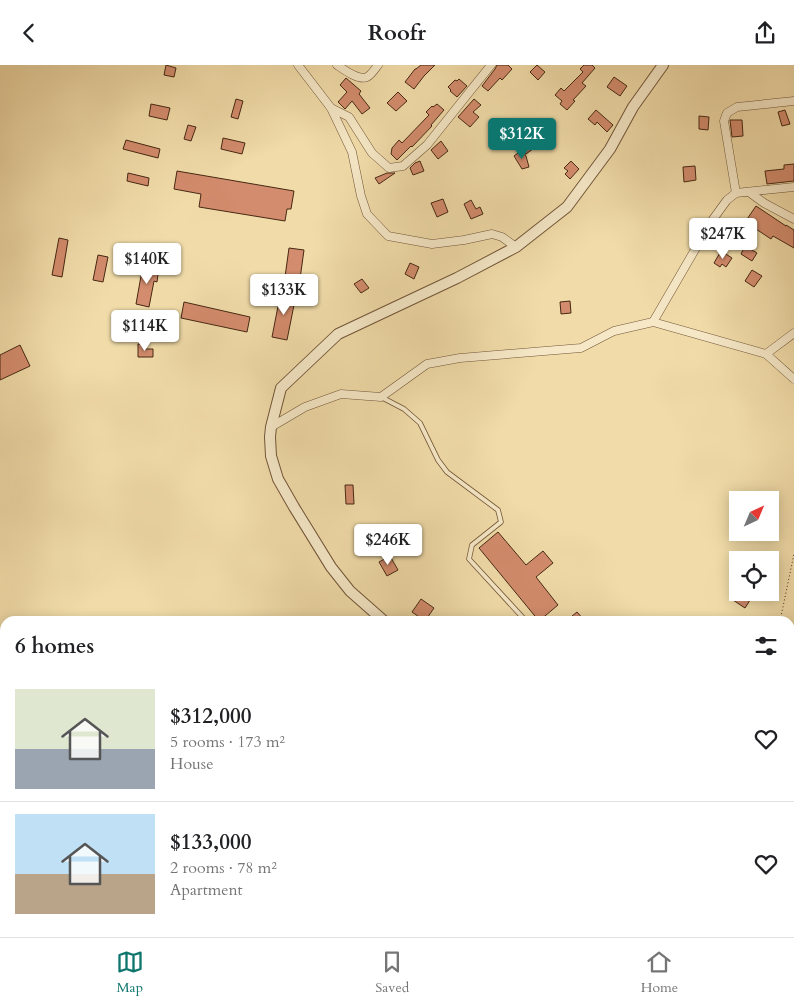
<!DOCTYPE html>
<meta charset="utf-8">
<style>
body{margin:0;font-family:Cardo,serif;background:#f2f2f2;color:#202124;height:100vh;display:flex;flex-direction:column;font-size:19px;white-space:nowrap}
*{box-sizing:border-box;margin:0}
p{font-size:16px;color:#757577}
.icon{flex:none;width:28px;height:28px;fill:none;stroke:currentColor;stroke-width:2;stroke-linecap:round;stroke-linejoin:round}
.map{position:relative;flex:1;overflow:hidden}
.panel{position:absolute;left:0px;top:551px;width:795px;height:321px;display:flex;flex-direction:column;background:#fff;border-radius:15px 15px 0 0;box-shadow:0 2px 12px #0003}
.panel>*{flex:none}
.needle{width:32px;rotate:44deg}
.controls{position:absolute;left:729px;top:426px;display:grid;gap:10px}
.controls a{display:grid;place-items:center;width:50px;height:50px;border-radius:0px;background:#fff;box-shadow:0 2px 12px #0003;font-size:25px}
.price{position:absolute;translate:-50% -42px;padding:0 11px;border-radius:5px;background:#fff;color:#222;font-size:16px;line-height:32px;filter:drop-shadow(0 1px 2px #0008)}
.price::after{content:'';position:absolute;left:50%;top:30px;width:15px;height:11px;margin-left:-8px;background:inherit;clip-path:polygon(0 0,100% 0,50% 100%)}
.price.selected{background:#0f766e;color:#fff}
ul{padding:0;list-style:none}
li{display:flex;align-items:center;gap:15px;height:125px;padding:0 15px}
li+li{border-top:1px solid #e0e0e0}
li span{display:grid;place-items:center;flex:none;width:140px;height:100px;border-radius:0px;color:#555}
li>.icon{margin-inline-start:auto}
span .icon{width:60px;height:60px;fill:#fffc;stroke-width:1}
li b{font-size:21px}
h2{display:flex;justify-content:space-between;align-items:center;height:60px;padding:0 15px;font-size:21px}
header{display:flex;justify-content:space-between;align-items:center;height:65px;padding:0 15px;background:#fff;font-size:22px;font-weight:600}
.tabs{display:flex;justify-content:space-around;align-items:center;height:70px;border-top:1px solid #e0e0e0;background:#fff;font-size:14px;color:#757577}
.tabs a{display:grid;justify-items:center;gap:2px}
.tabs .selected{color:#0f766e}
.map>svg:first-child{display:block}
.building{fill:#d38c6d;stroke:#462813}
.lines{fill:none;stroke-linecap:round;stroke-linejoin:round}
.service-casing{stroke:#715538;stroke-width:5.5}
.minor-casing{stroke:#715538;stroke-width:9}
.tertiary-casing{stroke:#715538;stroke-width:12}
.path{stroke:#462813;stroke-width:1;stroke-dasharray:1 2.5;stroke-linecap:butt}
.service{stroke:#f6e8c7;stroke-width:4}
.minor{stroke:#f6e8c7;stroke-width:8}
.tertiary{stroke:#f6e8c7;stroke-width:10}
</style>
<header><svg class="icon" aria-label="back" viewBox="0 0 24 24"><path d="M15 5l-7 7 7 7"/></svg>Roofr<svg class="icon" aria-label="share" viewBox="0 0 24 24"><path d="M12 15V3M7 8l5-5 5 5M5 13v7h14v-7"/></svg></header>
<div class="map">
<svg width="794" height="872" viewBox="0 0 794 872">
<rect width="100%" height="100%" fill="#f1dca9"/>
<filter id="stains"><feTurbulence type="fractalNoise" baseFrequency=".004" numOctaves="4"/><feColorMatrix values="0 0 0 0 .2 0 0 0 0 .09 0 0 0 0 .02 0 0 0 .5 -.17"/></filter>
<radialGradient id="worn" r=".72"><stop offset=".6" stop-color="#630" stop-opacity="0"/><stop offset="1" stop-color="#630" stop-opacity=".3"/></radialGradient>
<g class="building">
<polygon points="166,0 176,3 174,12 164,10"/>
<polygon points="421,0 435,0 424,11 414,24 405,17 415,4 416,4"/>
<polygon points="497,0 508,0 512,4 502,15 500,13 488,26 482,21 495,4"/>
<polygon points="537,0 545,7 538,15 530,7"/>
<polygon points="584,0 592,0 595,3 582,18 586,21 573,35 575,36 567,45 560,39 562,36 555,30 561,23 564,26 583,7 580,4"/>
<polygon points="614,12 627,21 620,31 607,22"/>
<polygon points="346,13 361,26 359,29 370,43 362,49 352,36 345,44 338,37 347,27 340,20"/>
<polygon points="459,14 467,21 457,32 450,26 451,25 448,22 455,15 457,16"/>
<polygon points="398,27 407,36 396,46 387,38"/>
<polygon points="236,34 243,36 238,54 231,52"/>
<polygon points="474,34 481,40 473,47 479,52 470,62 458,52"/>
<polygon points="151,39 170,43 167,55 149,51"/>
<polygon points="437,39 444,45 431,60 432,61 412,82 411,81 397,95 391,89 392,83 399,75 402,78 429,50 426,47 432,41 433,42"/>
<polygon points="596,45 613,60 607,67 597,57 595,60 588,54"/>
<polygon points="785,45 790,59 782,61 778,47"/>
<polygon points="699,51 709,52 708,65 699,64"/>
<polygon points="730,55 742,55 743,71 732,72"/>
<polygon points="548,58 554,63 543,78 541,78 526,89 521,83 527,78 530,82"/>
<polygon points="188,60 196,62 191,76 184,74"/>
<polygon points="223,73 245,78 242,89 221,84"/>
<polygon points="126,75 160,84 158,93 123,84"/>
<polygon points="441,76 448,86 438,94 431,85"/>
<polygon points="522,85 526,91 529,102 522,104 514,91"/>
<polygon points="420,96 424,106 413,110 410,103 415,98"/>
<polygon points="571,96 579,104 570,114 565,109 568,106 564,103"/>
<polygon points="794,99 794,116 767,119 765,106 784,104 784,100"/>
<polygon points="695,101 696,115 684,117 683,102"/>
<polygon points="177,106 294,126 291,144 287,144 285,156 199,142 201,129 174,124"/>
<polygon points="128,108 149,113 148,121 127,116"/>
<polygon points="387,108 395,108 379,119 375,113"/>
<polygon points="443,134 448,147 437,152 431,138"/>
<polygon points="471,135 476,144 480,142 483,149 471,154 464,139"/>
<polygon points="756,141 786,161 786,160 794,165 794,183 773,171 771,174 756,164 754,167 743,160"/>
<polygon points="59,173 68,175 62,212 52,210"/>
<polygon points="745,181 757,188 752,196 741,189"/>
<polygon points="289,183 304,185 300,214 285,212"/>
<polygon points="721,186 732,193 726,202 722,199 720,202 714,198"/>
<polygon points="98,190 108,192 103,217 93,215"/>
<polygon points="410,198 419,202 414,214 405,209"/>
<polygon points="143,200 159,202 157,217 154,216 149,242 136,239"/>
<polygon points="752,205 762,211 754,222 745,216"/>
<polygon points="362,214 369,223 361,228 354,219"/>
<polygon points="281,226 296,230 287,275 272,272"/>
<polygon points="570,236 571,248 561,249 560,237"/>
<polygon points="184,237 250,252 247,267 181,253"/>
<polygon points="138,279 144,279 145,284 153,284 153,292 138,292"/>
<polygon points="20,280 30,301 0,315 0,290"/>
<polygon points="345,420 353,420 354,439 346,439"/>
<polygon points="498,467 526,500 543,486 553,498 536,512 558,540 539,556 479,483"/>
<polygon points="390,491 398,505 387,511 379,497"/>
<polygon points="734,528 746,528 752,532 745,543 730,533"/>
<polygon points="421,534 434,543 425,556 412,547"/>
<polygon points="577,547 585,556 566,556"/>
</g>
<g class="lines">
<defs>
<polyline id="service" points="381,332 404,344 420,358 438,395 447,407 498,445 501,457 472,480 469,494 526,556"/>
<g id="minor">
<polyline points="298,0 331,43 352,87 361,131 367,149 388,171 432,179 464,175 492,169 502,172 516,182"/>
<path d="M337,0C343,4 359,16 367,12C371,10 375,4 378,0"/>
<polyline points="331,43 349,52 372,88 389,103 403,101 427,80 491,0"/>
<polyline points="749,127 764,138 794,154"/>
<polyline points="736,128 724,56 727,48 737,42 794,36"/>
<polyline points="653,257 711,157 727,135 736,128 794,122"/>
<polyline points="766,289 794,268"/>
<polyline points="271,362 305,342 341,329 381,332 427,299 460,293 581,283 614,266 653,257 766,289 794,314"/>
<polyline points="790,748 794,744"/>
<polyline points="151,868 153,872"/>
<polyline points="453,868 453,872"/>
<polyline points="563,868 569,872"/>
<polyline points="678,868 678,872"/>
</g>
<g id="tertiary">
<polyline points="384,556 350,526 331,502 294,442 278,414 271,391 270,372 271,362 281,323 338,269 457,213 516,182 567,142 610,84 633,42 663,0"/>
<polyline points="442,872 445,868"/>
</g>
</defs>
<use href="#service" class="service-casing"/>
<use href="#minor" class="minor-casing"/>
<use href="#tertiary" class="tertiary-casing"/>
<polyline class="path" points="780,556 794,489"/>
<use href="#service" class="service"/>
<use href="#minor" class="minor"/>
<use href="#tertiary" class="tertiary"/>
</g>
<rect width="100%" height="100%" filter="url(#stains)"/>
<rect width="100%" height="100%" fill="url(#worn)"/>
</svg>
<div class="controls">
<a><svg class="needle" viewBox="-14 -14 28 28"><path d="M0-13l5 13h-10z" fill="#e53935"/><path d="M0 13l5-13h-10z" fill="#757577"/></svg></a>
<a><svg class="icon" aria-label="locate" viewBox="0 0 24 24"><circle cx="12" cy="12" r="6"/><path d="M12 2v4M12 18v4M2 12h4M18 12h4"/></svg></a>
</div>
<b class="price selected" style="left:522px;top:95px">$312K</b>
<b class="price" style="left:723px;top:195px">$247K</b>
<b class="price" style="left:147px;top:220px">$140K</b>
<b class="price" style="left:284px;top:251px">$133K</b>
<b class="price" style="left:145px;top:287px">$114K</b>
<b class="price" style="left:388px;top:501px">$246K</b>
<section class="panel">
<h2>6 homes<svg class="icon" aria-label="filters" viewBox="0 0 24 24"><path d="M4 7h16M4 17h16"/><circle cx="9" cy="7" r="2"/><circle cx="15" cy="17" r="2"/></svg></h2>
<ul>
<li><span style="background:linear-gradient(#dfe7d0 60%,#9aa5b1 0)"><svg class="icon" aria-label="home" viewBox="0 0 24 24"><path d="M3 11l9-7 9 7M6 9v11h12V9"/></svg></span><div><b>$312,000</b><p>5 rooms · 173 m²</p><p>House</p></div><svg class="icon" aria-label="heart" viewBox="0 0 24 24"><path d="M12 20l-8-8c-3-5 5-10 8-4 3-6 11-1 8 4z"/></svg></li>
<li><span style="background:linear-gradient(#bfe0f5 60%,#b9a48a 0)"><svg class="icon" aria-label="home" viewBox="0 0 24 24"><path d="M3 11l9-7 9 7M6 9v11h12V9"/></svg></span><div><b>$133,000</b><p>2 rooms · 78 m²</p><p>Apartment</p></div><svg class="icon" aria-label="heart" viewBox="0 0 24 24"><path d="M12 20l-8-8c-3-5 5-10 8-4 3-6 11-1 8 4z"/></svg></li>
</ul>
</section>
</div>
<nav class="tabs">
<a class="selected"><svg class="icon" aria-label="map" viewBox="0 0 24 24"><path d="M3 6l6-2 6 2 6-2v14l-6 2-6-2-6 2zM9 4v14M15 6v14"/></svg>Map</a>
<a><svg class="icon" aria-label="saved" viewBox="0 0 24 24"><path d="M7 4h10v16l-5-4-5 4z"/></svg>Saved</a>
<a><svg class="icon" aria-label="home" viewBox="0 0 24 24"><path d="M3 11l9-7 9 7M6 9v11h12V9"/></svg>Home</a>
</nav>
